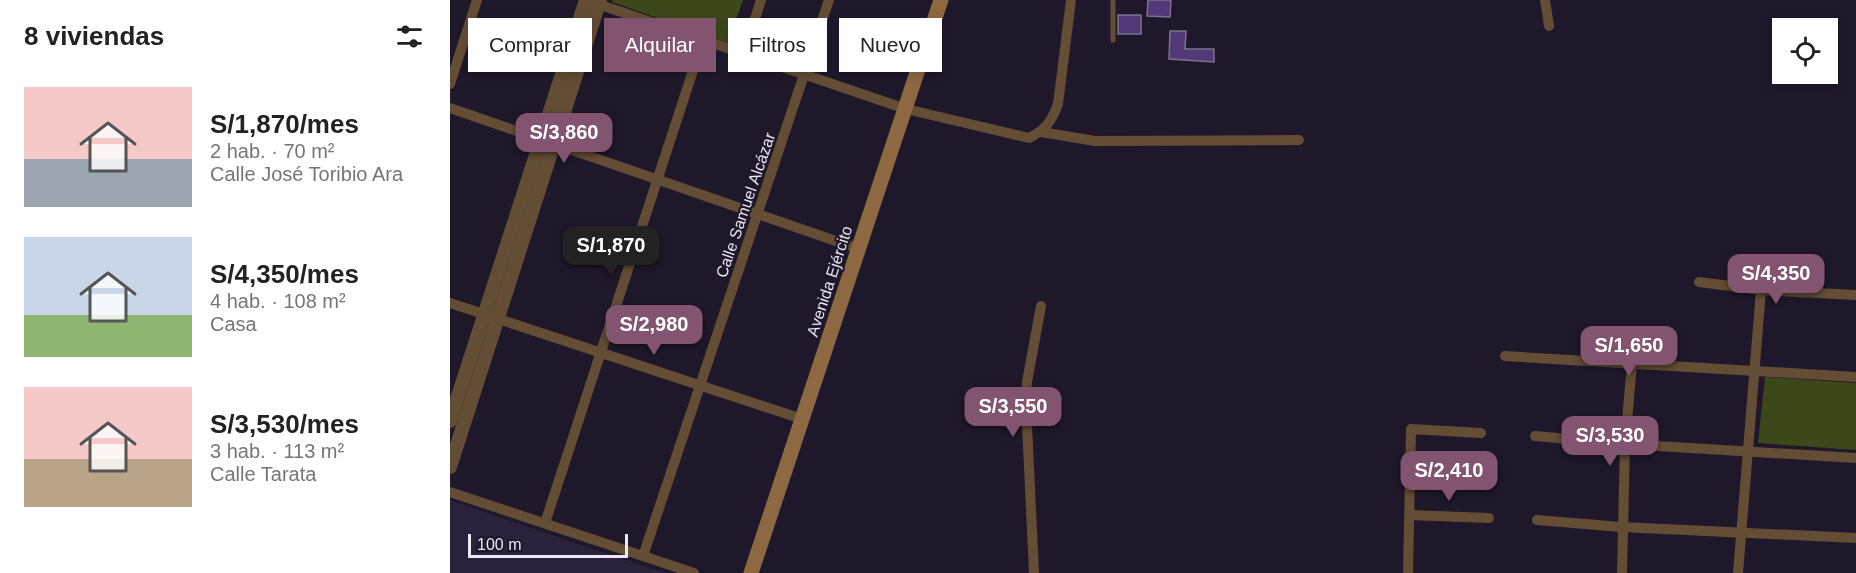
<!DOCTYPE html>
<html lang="es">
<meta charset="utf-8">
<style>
body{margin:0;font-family:Helvetica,sans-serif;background:#f6f6f6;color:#222;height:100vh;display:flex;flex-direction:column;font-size:22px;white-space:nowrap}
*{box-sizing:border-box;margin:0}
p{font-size:20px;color:#767676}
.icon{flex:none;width:33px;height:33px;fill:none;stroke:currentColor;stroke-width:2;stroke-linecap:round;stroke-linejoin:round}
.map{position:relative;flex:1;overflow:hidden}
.side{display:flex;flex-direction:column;background:#fff;width:450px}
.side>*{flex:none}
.top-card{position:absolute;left:18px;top:18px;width:570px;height:54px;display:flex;gap:12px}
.fabs{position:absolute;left:1322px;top:18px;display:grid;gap:12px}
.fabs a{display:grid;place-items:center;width:66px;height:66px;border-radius:0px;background:#fff;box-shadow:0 3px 9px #0003;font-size:30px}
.scale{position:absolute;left:18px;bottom:15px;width:160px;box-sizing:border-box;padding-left:6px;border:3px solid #ebe7f5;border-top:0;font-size:16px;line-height:21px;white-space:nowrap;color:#ebe7f5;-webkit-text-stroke:4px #1f182b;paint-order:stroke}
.price{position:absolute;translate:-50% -51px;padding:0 14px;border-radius:12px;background:#82546f;color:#fff;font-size:20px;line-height:39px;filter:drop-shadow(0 2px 3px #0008)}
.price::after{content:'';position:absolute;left:50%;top:36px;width:18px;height:14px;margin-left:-9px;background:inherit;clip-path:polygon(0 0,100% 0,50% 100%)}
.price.current{background:#222;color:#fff}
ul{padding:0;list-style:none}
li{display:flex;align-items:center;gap:18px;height:150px;padding:0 24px}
li span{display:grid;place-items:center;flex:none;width:168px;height:120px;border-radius:0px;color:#555}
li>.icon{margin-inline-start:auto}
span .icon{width:72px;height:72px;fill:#fffc;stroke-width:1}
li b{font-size:26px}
h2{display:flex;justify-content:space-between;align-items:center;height:72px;padding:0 24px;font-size:26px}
.tag{padding:0 21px;border-radius:0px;background:#fff;box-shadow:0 3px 9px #0003;font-size:21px;line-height:54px}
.tag.current{background:#82546f;color:#fff}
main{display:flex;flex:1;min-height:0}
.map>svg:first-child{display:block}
.built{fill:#2a213a}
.green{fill:#3c471a}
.building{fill:#523879;stroke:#7b738b;stroke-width:1.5}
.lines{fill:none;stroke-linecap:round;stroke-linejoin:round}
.service{stroke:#644d35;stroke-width:5}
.minor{stroke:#644d35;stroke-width:10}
.tertiary{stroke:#644d35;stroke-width:14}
.secondary{stroke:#8d6841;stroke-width:15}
.labels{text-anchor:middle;stroke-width:4.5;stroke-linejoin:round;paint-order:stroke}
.street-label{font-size:16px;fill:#ebe7f5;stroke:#1f182b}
</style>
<main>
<section class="side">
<h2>8 viviendas<svg class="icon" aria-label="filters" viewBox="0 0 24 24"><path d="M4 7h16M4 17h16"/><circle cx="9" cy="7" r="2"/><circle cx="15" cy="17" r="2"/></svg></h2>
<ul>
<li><span style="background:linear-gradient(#f6c9c9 60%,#9aa5b1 0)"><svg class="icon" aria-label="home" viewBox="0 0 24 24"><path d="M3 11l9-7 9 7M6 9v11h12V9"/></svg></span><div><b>S/1,870/mes</b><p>2 hab. · 70 m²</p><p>Calle José Toribio Ara</p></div></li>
<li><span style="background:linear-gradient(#c9d6e8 65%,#8fb573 0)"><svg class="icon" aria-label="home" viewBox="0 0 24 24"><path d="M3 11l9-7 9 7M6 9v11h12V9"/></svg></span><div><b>S/4,350/mes</b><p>4 hab. · 108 m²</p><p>Casa</p></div></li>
<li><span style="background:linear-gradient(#f6c9c9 60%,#b9a48a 0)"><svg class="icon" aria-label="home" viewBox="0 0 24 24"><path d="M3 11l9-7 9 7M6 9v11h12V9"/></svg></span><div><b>S/3,530/mes</b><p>3 hab. · 113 m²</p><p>Calle Tarata</p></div></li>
</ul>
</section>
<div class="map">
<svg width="1406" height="573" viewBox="0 0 1406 573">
<rect width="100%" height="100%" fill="#1f182b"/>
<polygon class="built" points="0,500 128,544 216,573 0,573"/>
<g class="green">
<polygon points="163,0 293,0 278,43 162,2"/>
<polygon points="1315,377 1406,383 1406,450 1308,443"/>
</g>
<g class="building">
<polygon points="698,0 721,0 720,17 697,16"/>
<rect x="668" y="15" width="23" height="19"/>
<polygon points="720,31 736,31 735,49 764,49 764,62 719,59"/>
</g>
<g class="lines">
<polyline class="service" points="663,40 663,0"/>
<g class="minor">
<polyline points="1095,0 1099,26"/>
<path d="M142,2L456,109L579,138C595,130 602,121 608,104L621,0"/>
<polyline points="294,53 311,0"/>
<polyline points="0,84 27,0"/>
<polyline points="0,108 409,249"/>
<polyline points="591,132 645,141 849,140"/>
<polyline points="1249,282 1311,290 1406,295"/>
<polyline points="0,303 352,419"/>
<polyline points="1055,356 1406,377"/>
<polyline points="1085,436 1175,444 1406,458"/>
<polyline points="0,492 244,573"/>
<polyline points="959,515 1039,518"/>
<polyline points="1087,520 1171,527 1406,538"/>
<polyline points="95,523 253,40"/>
<polyline points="193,556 379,0"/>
<polyline points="584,573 576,404 577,382 591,306"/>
<polyline points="958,573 961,429 1031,433"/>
<polyline points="1172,573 1175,444 1182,363"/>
<polyline points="1288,573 1311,290"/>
</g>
<g class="tertiary">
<polyline points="0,421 136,0"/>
<polyline points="0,467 150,0"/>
</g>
<polyline class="secondary" points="301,573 491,0"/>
</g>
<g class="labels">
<g class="street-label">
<text transform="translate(295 205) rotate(-71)" y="6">Calle Samuel Alcázar</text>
<text transform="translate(379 281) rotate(-72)" y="6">Avenida Ejército</text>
</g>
</g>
</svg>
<div class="fabs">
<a><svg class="icon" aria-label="locate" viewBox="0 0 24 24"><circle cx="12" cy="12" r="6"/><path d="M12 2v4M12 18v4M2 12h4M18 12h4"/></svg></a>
</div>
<div class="scale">100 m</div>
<b class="price" style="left:114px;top:164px">S/3,860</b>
<b class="price current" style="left:161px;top:277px">S/1,870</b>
<b class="price" style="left:1326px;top:305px">S/4,350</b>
<b class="price" style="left:204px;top:356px">S/2,980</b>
<b class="price" style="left:1179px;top:377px">S/1,650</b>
<b class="price" style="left:563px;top:438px">S/3,550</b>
<b class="price" style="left:1160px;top:467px">S/3,530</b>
<b class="price" style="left:999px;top:502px">S/2,410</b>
<div class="top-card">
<a class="tag">Comprar</a>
<a class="tag current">Alquilar</a>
<a class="tag">Filtros</a>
<a class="tag">Nuevo</a>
</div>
</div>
</main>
